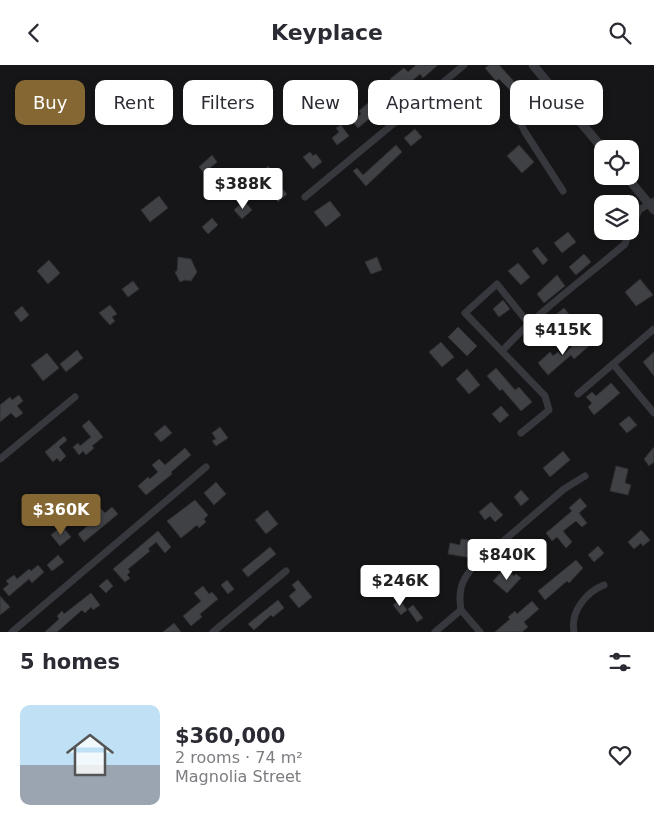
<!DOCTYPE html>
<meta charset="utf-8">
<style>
body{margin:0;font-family:"DejaVu Sans",sans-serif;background:#f2f2f3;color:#2b2b33;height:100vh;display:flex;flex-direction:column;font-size:19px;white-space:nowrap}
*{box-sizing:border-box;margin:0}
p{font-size:16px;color:#7c7c81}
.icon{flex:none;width:28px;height:28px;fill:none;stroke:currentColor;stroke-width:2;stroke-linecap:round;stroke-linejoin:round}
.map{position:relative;height:567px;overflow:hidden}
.sheet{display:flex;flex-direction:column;background:#fff;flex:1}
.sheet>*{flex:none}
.guide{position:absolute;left:15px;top:15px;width:625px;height:45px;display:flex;gap:10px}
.controls{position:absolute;left:594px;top:75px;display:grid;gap:10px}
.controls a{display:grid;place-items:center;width:45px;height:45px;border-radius:10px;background:#fff;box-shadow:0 2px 8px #0003;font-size:25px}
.price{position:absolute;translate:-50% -42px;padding:0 11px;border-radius:5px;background:#fff;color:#222;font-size:16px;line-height:32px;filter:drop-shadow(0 1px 2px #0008)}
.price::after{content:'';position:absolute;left:50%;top:30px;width:15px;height:11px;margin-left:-8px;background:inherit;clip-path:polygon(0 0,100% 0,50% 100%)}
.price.current{background:#856733;color:#fff}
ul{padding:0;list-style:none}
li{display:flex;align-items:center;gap:15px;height:125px;padding:0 20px}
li+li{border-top:1px solid #e1e1e2}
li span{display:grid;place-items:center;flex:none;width:140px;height:100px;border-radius:10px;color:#555}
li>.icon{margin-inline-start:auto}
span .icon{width:60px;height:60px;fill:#fffc;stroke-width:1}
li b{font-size:21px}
h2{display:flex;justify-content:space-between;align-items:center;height:60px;padding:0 20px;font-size:21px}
.tag{padding:0 18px;border-radius:10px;background:#fff;box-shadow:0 2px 8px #0003;font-size:18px;line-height:45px}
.tag.current{background:#856733;color:#fff}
header{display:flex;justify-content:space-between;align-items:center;height:65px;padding:0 20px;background:#fff;font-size:22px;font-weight:800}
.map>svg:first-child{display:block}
.building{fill:#404145;stroke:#303034}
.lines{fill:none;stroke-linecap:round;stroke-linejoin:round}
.minor{stroke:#37383d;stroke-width:7}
.tertiary{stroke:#37383d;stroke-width:9}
</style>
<header><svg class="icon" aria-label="back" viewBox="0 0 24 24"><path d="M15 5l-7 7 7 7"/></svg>Keyplace<svg class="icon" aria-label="search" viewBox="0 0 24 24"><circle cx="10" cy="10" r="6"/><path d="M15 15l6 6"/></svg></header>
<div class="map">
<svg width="654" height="567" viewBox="0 0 654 567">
<rect width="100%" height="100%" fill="#161618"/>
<g class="building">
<polygon points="416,0 438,0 423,13 420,9 394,31 395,32 358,63 352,56 361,49 359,46 370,36 369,35 392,16 390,14 404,3 408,7"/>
<polygon points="489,0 499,0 520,23 514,29 499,14 496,16 485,3"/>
<polygon points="464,22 473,32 467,37 465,34 457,41 459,43 454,48 446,39"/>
<polygon points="341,60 349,71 337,80 332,73 339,67 336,63"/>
<polygon points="415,64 422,72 411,81 404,73"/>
<polygon points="396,80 402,87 366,121 353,106 357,103 363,110"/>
<polygon points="519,80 534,97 522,108 507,91"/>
<polygon points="310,87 313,91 316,89 322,97 313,104 303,92"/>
<polygon points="212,90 217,97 204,108 199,102"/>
<polygon points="268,101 276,110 272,113 287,129 278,137 274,132 272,134 265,127 272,121 261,108"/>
<polygon points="159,131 168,143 150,157 141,145"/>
<polygon points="244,136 252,145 242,154 234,145"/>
<polygon points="330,136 341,150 326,162 314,147"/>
<polygon points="212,153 218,160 208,169 202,162"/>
<polygon points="568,167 576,177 562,188 554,178"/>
<polygon points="537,182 548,195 543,200 532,186"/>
<polygon points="584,189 591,197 576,210 569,202"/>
<polygon points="178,192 191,194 197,207 191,216 185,215 180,217 175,207 177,206"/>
<polygon points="377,192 382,205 371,209 365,197"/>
<polygon points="49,195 60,208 48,219 37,206"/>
<polygon points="518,198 530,212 521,220 508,206"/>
<polygon points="557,210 565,221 544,238 537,229"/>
<polygon points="640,214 653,230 636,241 625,227"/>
<polygon points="133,216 139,224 128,232 122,224"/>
<polygon points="503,235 510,244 499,252 493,244"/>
<polygon points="110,240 117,249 112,252 115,256 110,260 99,248"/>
<polygon points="22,241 29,250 21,257 14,248"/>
<polygon points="564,243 572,253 562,261 554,251"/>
<polygon points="458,262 477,281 467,291 448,272"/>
<polygon points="582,272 590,280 574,294 571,290 548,310 538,298 550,287 553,291 558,287 562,291"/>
<polygon points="441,277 454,292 442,302 429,287"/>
<polygon points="77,285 83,293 66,307 60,299"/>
<polygon points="654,287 654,311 643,297"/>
<polygon points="47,288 59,303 43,316 31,300"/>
<polygon points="496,303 515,325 519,322 532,337 521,346 502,324 500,326 487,311"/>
<polygon points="467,304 480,320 469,329 456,314"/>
<polygon points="611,318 620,328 594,350 588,342 592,338 586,332 592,327 596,331"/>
<polygon points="19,330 23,336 17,341 23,348 16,353 11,348 0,357 0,340 10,332 12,335"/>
<polygon points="501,341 509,350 500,358 492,349"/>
<polygon points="629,351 637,360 627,368 619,359"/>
<polygon points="89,355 103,372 92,381 94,383 86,390 83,386 79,390 73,382 78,378 80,381 91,372 82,361"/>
<polygon points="165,360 172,368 161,377 154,369"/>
<polygon points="220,362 228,373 216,381 212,376 216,374 212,368"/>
<polygon points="64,371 67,375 59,382 66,391 60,397 57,393 53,397 45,387"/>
<polygon points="654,382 654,397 649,401 644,394"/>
<polygon points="185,383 191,390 171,407 172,409 146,430 138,421 148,412 150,414 158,407 152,400 159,394 165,400"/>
<polygon points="563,386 570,395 550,412 543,403"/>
<polygon points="616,401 628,404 625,418 631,420 628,430 610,426"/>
<polygon points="216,417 226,429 214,440 204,428"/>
<polygon points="521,425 529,434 521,441 514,432"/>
<polygon points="580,433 587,441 579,448 587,458 582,462 576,456 563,466 572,477 566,483 557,472 552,476 546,468 572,446 569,443"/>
<polygon points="195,435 208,450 204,454 206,457 199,463 197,460 181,473 167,456"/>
<polygon points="491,437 503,450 495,457 490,451 485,455 479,447"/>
<polygon points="99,442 105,448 112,442 118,449 84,477 78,469 97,453 92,447"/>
<polygon points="267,445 278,459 266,469 255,455"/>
<polygon points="62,461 71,472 60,481 51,470"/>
<polygon points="641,465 650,475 643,481 641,478 634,484 628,477"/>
<polygon points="158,466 171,482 165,488 156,477 148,484 150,486 128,504 130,507 127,510 130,513 125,517 113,504"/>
<polygon points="461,474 475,476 472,493 448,489 450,478 460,480"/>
<polygon points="598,481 604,488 594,497 588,490"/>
<polygon points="270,482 276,489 248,512 242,505"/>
<polygon points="58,490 64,497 52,506 47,500"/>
<polygon points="576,495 583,503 569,518 567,516 545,535 538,526"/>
<polygon points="38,500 44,507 32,518 29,514 9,531 3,524 9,519 6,516 14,510 17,514 29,504 31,506"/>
<polygon points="502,506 507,511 510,508 514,511 516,509 521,513 507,528 493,516"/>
<polygon points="107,514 113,521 106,528 99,521"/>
<polygon points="227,515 234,524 228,529 221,520"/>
<polygon points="298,515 312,532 299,543 289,531 296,525 292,520"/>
<polygon points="203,521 209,529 212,527 218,534 200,549 202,552 191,561 183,551 201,536 194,528"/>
<polygon points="91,528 100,540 93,545 91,542 85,548 82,545 57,567 45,567 59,554 57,551 62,546 64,549"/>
<polygon points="0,531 10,542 0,550"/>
<polygon points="278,535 284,543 273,552 271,550 254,565 248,559"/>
<polygon points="400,535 407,545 401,550 393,540"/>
<polygon points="532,536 539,544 524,557 528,562 522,567 495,567 510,554 508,552 515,546 517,549"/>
<polygon points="413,540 423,553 417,557 408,544"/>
<polygon points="174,558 181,567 163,567"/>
</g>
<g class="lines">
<g class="minor">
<polyline points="552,23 524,48 520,57 525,67 563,126"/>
<polyline points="305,132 464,0"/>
<polyline points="630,166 639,145 654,136"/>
<path d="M503,285C539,246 584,214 625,179L630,166"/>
<polyline points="613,299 654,348"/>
<polyline points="578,329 654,264"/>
<polyline points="521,368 549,345 545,331 465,248 497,219 529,259"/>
<polyline points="0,394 75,332"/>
<path d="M461,545C458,526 461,516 473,502L564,424L585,411"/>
<polyline points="461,545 480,567"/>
<polyline points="12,567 206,402"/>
<polyline points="213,567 286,506"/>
<polyline points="435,567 461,545"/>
<path d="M574,567C570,547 586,527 604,520"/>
</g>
<g class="tertiary">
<polyline points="533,0 603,84"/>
<polyline points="626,111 654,145"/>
</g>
</g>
</svg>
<div class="controls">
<a><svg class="icon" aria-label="locate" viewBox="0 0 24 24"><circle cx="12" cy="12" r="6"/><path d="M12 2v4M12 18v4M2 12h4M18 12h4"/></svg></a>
<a><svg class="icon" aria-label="layers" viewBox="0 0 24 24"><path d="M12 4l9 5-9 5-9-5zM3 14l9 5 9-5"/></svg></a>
</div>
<b class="price" style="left:243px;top:145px">$388K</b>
<b class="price" style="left:563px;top:291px">$415K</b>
<b class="price current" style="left:61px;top:471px">$360K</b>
<b class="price" style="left:507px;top:516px">$840K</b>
<b class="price" style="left:400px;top:542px">$246K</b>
<div class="guide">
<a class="tag current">Buy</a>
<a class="tag">Rent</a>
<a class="tag">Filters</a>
<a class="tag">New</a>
<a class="tag">Apartment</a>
<a class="tag">House</a>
</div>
</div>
<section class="sheet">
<h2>5 homes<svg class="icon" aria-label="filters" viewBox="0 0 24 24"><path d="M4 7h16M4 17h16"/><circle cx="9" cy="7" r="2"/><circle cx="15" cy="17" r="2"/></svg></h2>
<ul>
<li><span style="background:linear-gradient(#bfe0f5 60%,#9aa5b1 0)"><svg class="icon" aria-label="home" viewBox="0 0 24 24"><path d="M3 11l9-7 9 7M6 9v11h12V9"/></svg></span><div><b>$360,000</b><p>2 rooms · 74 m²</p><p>Magnolia Street</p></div><svg class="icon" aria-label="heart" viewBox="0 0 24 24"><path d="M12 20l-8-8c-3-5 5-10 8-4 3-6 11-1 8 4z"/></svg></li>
</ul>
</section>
